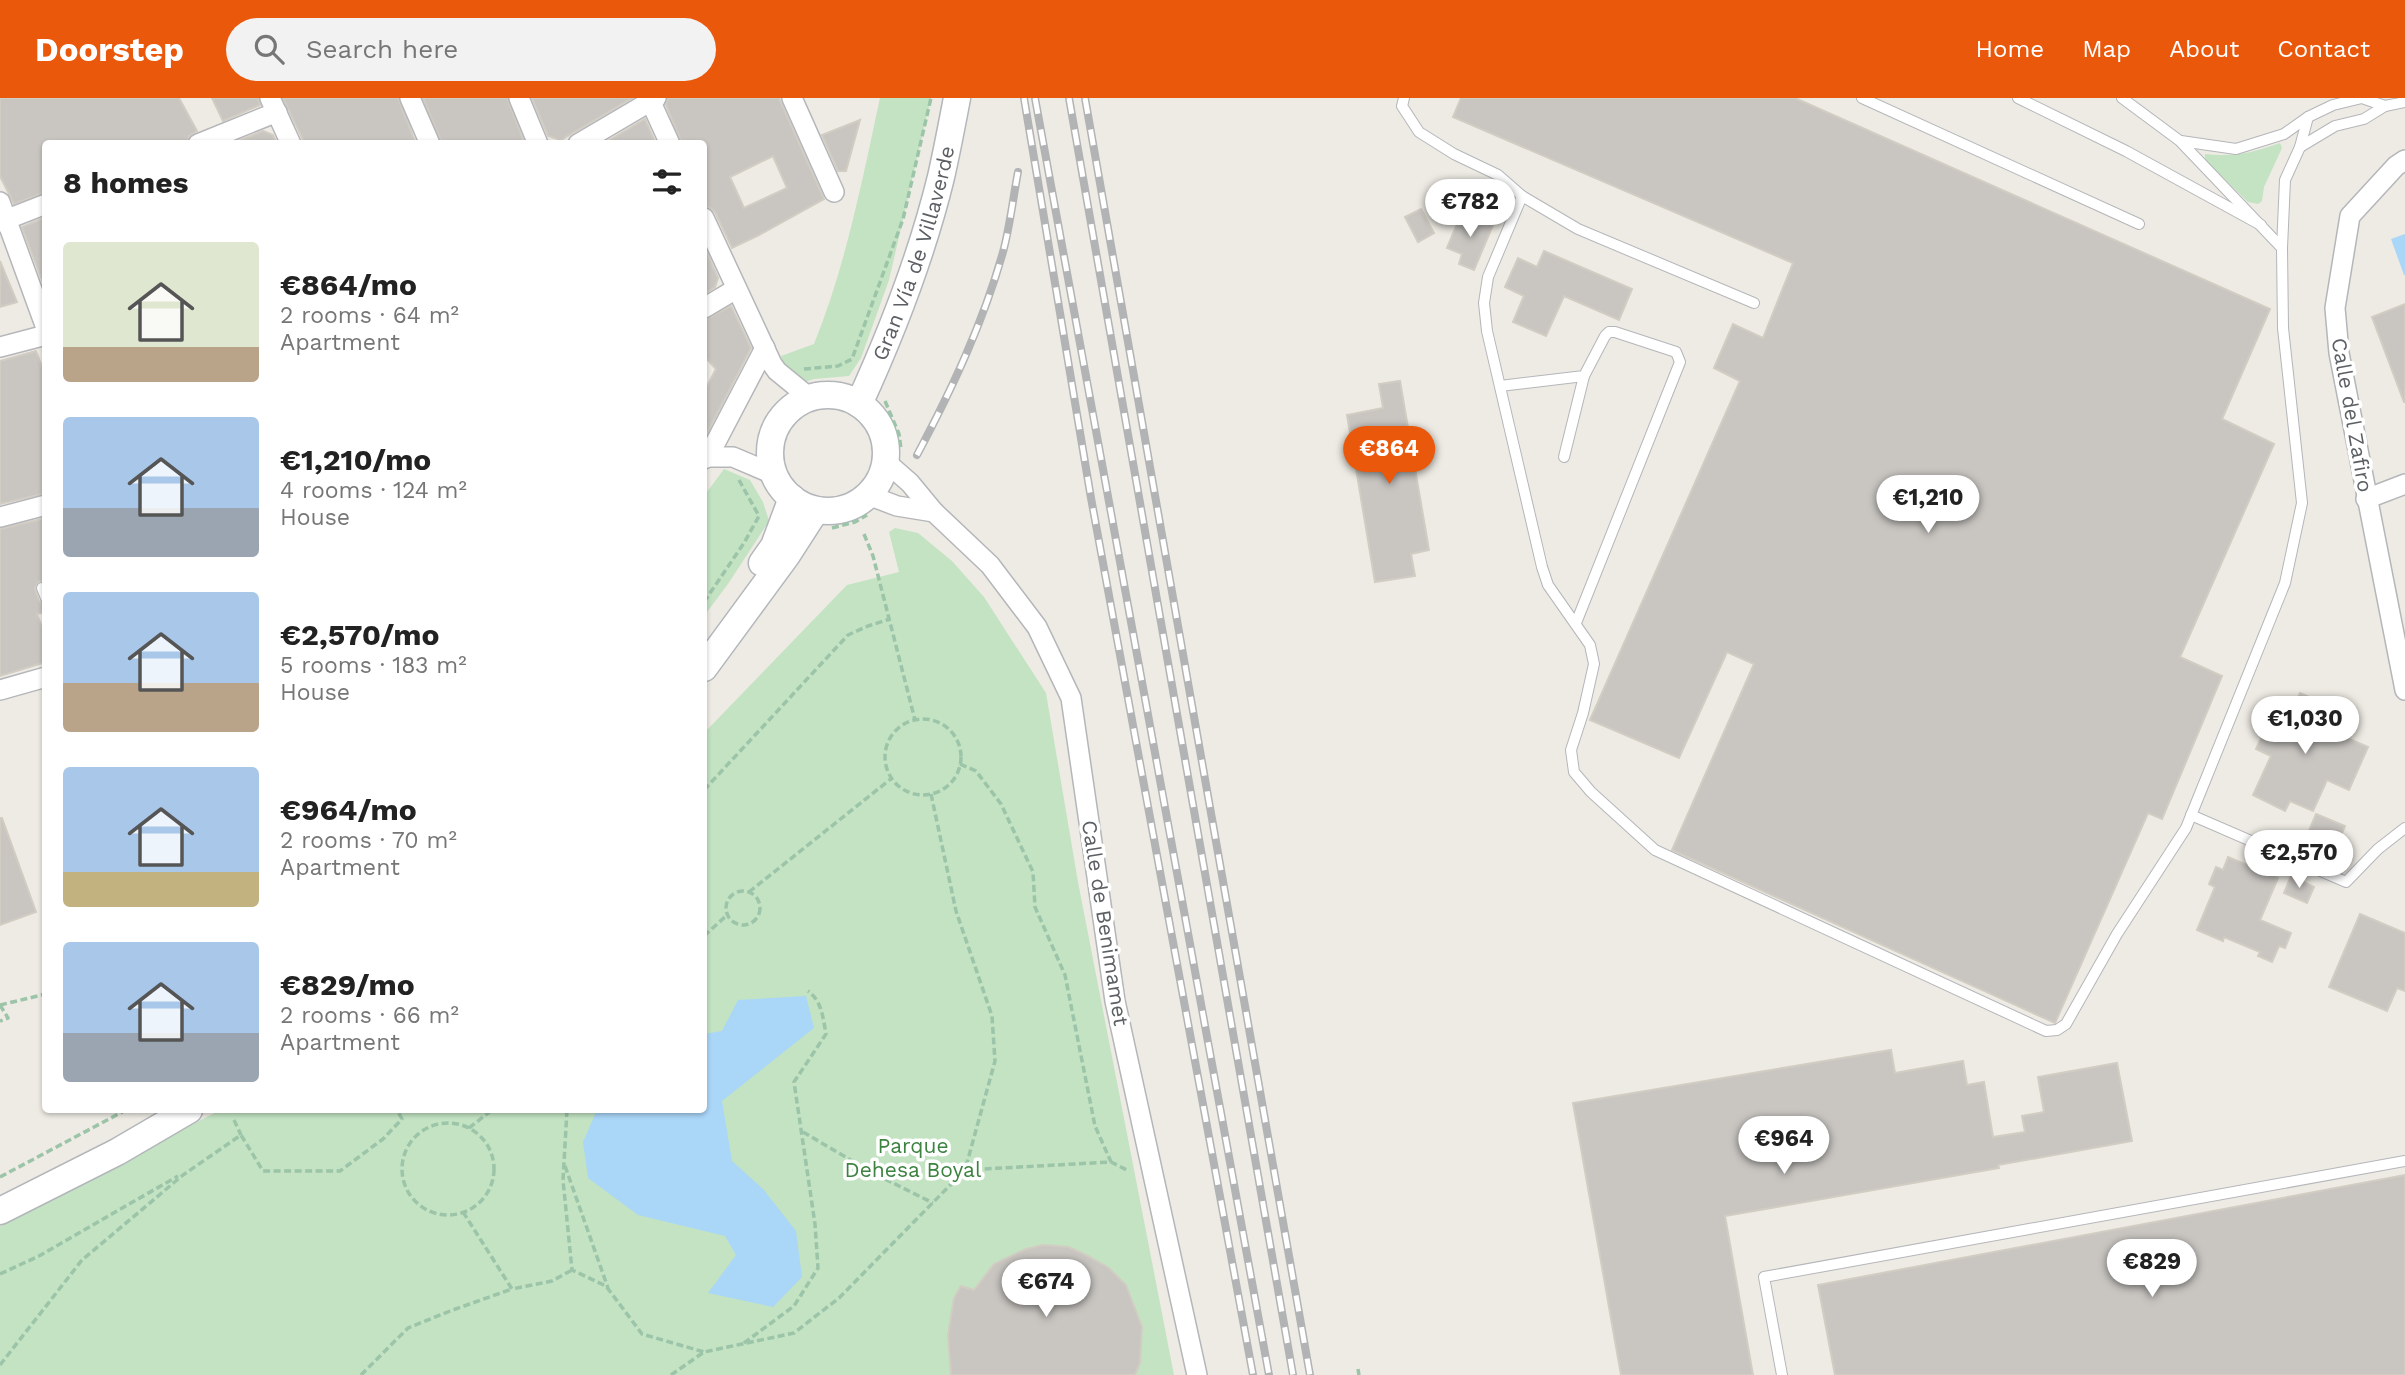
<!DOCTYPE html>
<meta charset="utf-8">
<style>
body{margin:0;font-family:"Work Sans",sans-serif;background:#f2f2f2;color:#222;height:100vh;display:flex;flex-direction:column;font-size:26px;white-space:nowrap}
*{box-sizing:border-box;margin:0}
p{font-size:23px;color:#767676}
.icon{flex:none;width:38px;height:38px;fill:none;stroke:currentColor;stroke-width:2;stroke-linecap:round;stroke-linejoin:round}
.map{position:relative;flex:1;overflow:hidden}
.details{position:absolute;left:42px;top:42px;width:665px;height:973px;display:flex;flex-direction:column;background:#fff;border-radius:7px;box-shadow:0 2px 5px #0004}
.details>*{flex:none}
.price{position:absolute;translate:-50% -60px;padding:0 16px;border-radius:24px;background:#fff;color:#222;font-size:23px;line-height:46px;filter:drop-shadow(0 2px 4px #0008)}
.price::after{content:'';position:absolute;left:50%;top:42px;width:21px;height:16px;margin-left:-10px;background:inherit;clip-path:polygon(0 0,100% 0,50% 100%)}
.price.selected{background:#ea580c;color:#fff}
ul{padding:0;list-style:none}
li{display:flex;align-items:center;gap:21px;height:175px;padding:0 21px}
li span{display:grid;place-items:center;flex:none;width:196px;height:140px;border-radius:7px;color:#555}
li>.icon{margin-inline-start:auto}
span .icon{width:84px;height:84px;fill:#fffc;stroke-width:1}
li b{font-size:30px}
h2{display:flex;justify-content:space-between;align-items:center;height:84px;padding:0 21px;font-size:30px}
header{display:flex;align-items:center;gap:42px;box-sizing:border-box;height:98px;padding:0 35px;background:#ea580c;color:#fff}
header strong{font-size:33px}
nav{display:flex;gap:38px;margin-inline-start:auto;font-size:24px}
.search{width:490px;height:63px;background:#f2f2f2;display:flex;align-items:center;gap:18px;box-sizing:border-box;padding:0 24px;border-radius:38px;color:#767676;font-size:26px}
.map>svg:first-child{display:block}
.green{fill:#c3e3c3}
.water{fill:#aad6f8}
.building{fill:#c9c6c2;stroke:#d2cdc3;stroke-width:2;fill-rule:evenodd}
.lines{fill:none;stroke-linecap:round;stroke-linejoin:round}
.lane-casing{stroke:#b5b6ba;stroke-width:12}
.street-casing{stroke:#b5b6ba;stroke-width:22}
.secondary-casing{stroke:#b3b7bb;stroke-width:29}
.path{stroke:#9cc4a8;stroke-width:3.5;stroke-dasharray:7 3.5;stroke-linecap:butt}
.lane{stroke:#fff;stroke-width:10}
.street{stroke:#fff;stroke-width:19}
.secondary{stroke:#fff;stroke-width:26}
.rail-casing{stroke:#b2b3b4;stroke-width:8}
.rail{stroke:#fff;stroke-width:5;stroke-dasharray:16;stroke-linecap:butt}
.labels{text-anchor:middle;stroke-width:7;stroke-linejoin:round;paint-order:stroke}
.street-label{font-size:21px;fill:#5c6064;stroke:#fff}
.park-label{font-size:21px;fill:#3c8340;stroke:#fff}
</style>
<header>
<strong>Doorstep</strong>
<div class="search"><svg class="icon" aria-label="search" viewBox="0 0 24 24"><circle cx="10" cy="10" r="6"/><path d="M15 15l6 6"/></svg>Search here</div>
<nav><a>Home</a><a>Map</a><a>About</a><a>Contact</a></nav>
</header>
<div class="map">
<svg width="2405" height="1277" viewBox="0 0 2405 1277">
<rect width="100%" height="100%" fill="#eeebe4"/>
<g class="green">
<path d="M880,0H931L889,182L861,260L849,278L814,281L798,286L784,269L781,258L814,246C846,167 862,83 880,0Z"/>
<path d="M2280,45L2282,50L2264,89L2262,103L2258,106L2248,104L2205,62V56C2237,59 2250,55 2280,45Z"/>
<polygon points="724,371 750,382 763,404 769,423 728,486 704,518 704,398"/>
<polygon points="895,430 918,435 952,463 984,499 1046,595 1078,784 1174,1277 0,1277 0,1128 220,1012 704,1012 704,635 847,487 899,474 889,434"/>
</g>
<g class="water">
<polygon points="2405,136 2405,177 2404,177 2391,141"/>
<polygon points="806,898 814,930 722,1003 732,1063 763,1091 796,1133 802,1179 773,1209 708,1195 736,1157 725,1138 638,1117 588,1080 583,1044 597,1012 704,1012 704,936 722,933 738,902"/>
</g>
<g class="building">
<polygon points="0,0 179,0 197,33 189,38 186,46 46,46 46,94 14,106 0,78"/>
<polygon points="212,0 258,0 260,7 223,23"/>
<polygon points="283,0 398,0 416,46 305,46"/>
<polygon points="423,0 507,0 525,46 442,46"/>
<polygon points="532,0 632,0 561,42 548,38"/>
<path d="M668,0H779L824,101L759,137L732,150L715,114L710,110L704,108V46H682L666,7ZM773,58L787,90L744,110L730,79Z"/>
<polygon points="1461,0 1795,0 2270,211 2222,321 2274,346 2180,559 2222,578 2162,721 2148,715 2055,925 1672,752 1754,566 1727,554 1679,660 1590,622 1740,283 1714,270 1733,226 1763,240 1793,165 1453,19"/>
<polygon points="645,21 656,46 603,46"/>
<polygon points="860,22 846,73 838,73 822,37"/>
<polygon points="263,33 273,37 277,46 233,45"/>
<polygon points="1421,111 1434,135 1418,144 1405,119"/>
<polygon points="1462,114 1493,127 1474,172 1459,166 1462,156 1447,150"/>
<polygon points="46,119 46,193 22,129"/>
<polygon points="704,148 718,180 715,189 704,196"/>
<polygon points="1544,153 1632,191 1619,222 1564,198 1546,238 1513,224 1524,198 1505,189 1518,160 1537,169"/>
<polygon points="0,163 17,204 0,209"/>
<polygon points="2405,206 2405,304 2404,304 2372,219"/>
<polygon points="731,208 751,250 704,341 704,294 716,271 704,258 704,222"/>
<polygon points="36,253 46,279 46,395 0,406 0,263"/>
<polygon points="1400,283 1429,452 1411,456 1415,478 1375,484 1347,317 1383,310 1379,286"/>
<polygon points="46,420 46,484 39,483 35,490 39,503 46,507 46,514 37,516 46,539 46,564 0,578 0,431"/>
<polygon points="2300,595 2331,609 2322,629 2368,649 2349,692 2327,682 2313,713 2290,703 2285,713 2253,697 2271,658 2256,651 2276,609 2291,615"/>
<polygon points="2316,716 2345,728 2332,759 2303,747"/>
<polygon points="0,720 2,720 36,814 0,827"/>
<polygon points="2228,759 2278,780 2260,822 2291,835 2285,850 2279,848 2272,864 2258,858 2260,854 2224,839 2223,843 2197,832 2215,789 2209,786 2216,769 2223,772"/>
<polygon points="2291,778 2314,789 2307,805 2284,795"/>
<polygon points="2360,816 2405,835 2405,893 2397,890 2387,913 2329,889"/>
<polygon points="1891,952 1895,975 1963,963 1967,987 1984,984 1993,1039 2025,1034 2022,1018 2044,1014 2038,979 2117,965 2132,1043 1998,1067 1999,1070 1725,1118 1753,1277 1621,1277 1573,1005"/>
<polygon points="2405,1077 2405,1277 1835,1277 1818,1187"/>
<polygon points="1043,1147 1069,1149 1088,1158 1109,1170 1126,1187 1142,1229 1140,1265 1135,1277 951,1277 948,1237 954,1200 961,1188 974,1192 994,1166 1026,1151"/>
</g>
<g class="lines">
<defs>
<g id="lane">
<polyline points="1404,0 1402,8 1419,34 1454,56 1498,77 1522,98 1488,179 1484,205 1487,233 1542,469 1548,487 1590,547 1594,566 1583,615 1571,652 1574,674 1591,694 1655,752 2046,933 2057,932 2066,926 2117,836 2186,730 2285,485 2302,405 2283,230 2282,150 2285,82 2300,49 2308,19"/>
<polyline points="1862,0 2139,126"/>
<polyline points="2018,0 2126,53 2261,127"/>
<polyline points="2122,0 2180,43 2282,150"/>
<polyline points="2181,43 2236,51 2284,36 2308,19 2333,7 2362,0 2385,8"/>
<polyline points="2300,49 2335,28 2364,21 2385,8 2405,4"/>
<polyline points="1522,98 1578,131 1754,205"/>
<polyline points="1500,288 1584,278 1605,238 1609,234 1615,234 1676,254 1680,264 1576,525"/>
<polyline points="1564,359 1584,278"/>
<polyline points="42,490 46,500"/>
<polyline points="2191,717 2346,784 2378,751 2405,730"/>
<polyline points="1782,1277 1764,1179 2405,1063"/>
</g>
<g id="street">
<polyline points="270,0 291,46"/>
<polyline points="410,0 430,46"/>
<polyline points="519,0 538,46"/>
<polyline points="649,0 670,46"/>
<polyline points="792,0 834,94"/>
<polyline points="198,46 277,14"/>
<polyline points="578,46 656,0"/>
<polyline points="2405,62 2396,68 2350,118 2335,210 2339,255 2405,592"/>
<polyline points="0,104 46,230"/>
<polyline points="704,120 772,266 777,273 810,300"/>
<polyline points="0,124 46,106"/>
<polyline points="704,210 736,191"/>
<polyline points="0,249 46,237"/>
<polyline points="708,359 733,359 773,376"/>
<polyline points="704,361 708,359 765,250"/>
<polyline points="886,364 910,385 934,414 990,467 1037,529 1071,600 1115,903 1197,1277"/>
<polyline points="868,397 897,408 934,414"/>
<polyline points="2366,401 2405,386"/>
<polyline points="0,419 46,407"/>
<polyline points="0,592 46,579"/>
</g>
<g id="secondary">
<circle cx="828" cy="355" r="58"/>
<path id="s1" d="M859,306C892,234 922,157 941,79C947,53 952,26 957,0"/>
<polyline points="762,465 774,448 792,400"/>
<polyline points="704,570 787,457 816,412"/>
<polyline points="0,1113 117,1054 189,1012"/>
</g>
</defs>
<use href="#lane" class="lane-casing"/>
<use href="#street" class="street-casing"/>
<use href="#secondary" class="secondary-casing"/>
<g class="path">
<polyline points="804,271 838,268 852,261 903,121 931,0"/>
<polyline points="885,303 899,336 901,351"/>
<polyline points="832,430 855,424 867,417"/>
<polyline points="864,436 873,458 915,622"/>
<polyline points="704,504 744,445 759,418 739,382"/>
<circle cx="923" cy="659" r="38"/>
<polyline points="960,666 976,673 1001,706 1033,774 1035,809 1065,877 1095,1028 1111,1064"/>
<polyline points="704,692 848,537 868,528 890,521"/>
<polyline points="931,696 956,813 992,918 995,963 965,1072"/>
<circle cx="743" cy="810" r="17"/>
<polyline points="749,794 892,680"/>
<polyline points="704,838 727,817"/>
<polyline points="0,907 46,896"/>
<polyline points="0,907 8,920 0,923"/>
<polyline points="567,1012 563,1082 572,1172 606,1188 642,1236 704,1254"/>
<polyline points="234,1022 241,1037"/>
<circle cx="448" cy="1071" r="46"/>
<polyline points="469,1030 492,1012"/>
<polyline points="803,1034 871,1074 933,1105"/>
<polyline points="565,1068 608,1190"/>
<polyline points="0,1079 126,1012"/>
<polyline points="463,1114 512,1191 552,1183 572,1172"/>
<polyline points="0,1176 39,1158 178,1078"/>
<path d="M744,1245L794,1208L818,1170L815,1126L794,984L826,936C823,920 822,903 808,893"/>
<polyline points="0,1267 82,1162 183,1077 241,1037 263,1073 340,1073 383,1041 402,1021 397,1012"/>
<polyline points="1358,1271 1359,1277"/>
<polyline points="361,1277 408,1230 450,1213 512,1191"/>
<polyline points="671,1277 704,1254 794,1235 839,1200 965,1072 1111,1064 1129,1073"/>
</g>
<use href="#lane" class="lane"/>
<use href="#street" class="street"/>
<use href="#secondary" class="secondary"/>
<defs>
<g id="rail">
<polyline points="1024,0 1091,400 1253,1277"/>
<polyline points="1035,0 1269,1277"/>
<polyline points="1069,0 1293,1277"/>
<polyline points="1085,0 1310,1277"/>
<path d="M917,357C952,291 983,225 1003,154C1010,128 1013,100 1018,74"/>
</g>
</defs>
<use href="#rail" class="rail-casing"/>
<use href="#rail" class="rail"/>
</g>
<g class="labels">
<g class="street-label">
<text dy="7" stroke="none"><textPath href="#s1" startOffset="161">Gran Vía de Villaverde</textPath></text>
<text transform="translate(2352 317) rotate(80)" y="7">Calle del Zafiro</text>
<text transform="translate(1105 825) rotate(81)" y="7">Calle de Benimamet</text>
</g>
<g class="park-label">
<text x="913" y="1055">Parque<tspan x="913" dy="24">Dehesa Boyal</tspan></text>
</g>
</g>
</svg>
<b class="price" style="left:1470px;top:141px">€782</b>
<b class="price selected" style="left:1389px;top:388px">€864</b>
<b class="price" style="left:1928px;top:437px">€1,210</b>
<b class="price" style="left:2305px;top:658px">€1,030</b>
<b class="price" style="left:2299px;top:792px">€2,570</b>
<b class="price" style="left:1784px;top:1078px">€964</b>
<b class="price" style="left:2152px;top:1201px">€829</b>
<b class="price" style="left:1046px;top:1221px">€674</b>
<section class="details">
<h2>8 homes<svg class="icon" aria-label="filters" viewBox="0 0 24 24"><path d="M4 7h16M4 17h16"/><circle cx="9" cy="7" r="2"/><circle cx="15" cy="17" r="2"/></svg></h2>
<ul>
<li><span style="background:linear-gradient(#dfe7d0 75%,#b9a48a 0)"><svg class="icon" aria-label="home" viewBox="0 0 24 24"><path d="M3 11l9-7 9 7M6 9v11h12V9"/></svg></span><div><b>€864/mo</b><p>2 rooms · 64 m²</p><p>Apartment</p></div></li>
<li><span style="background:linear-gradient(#a9c7e8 65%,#9aa5b1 0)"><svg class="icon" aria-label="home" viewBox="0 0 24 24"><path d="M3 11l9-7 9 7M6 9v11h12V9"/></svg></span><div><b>€1,210/mo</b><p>4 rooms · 124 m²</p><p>House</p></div></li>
<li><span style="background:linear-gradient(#a9c7e8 65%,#b9a48a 0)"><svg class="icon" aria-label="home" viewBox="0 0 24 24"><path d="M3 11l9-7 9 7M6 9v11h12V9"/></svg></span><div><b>€2,570/mo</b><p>5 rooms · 183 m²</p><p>House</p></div></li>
<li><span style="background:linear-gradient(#a9c7e8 75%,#c2b280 0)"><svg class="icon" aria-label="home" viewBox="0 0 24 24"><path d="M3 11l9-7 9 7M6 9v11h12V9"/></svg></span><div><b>€964/mo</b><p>2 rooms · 70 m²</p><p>Apartment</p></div></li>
<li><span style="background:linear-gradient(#a9c7e8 65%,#9aa5b1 0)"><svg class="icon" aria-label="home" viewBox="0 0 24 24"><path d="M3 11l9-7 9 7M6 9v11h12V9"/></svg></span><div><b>€829/mo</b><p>2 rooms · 66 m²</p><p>Apartment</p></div></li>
</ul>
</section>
</div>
